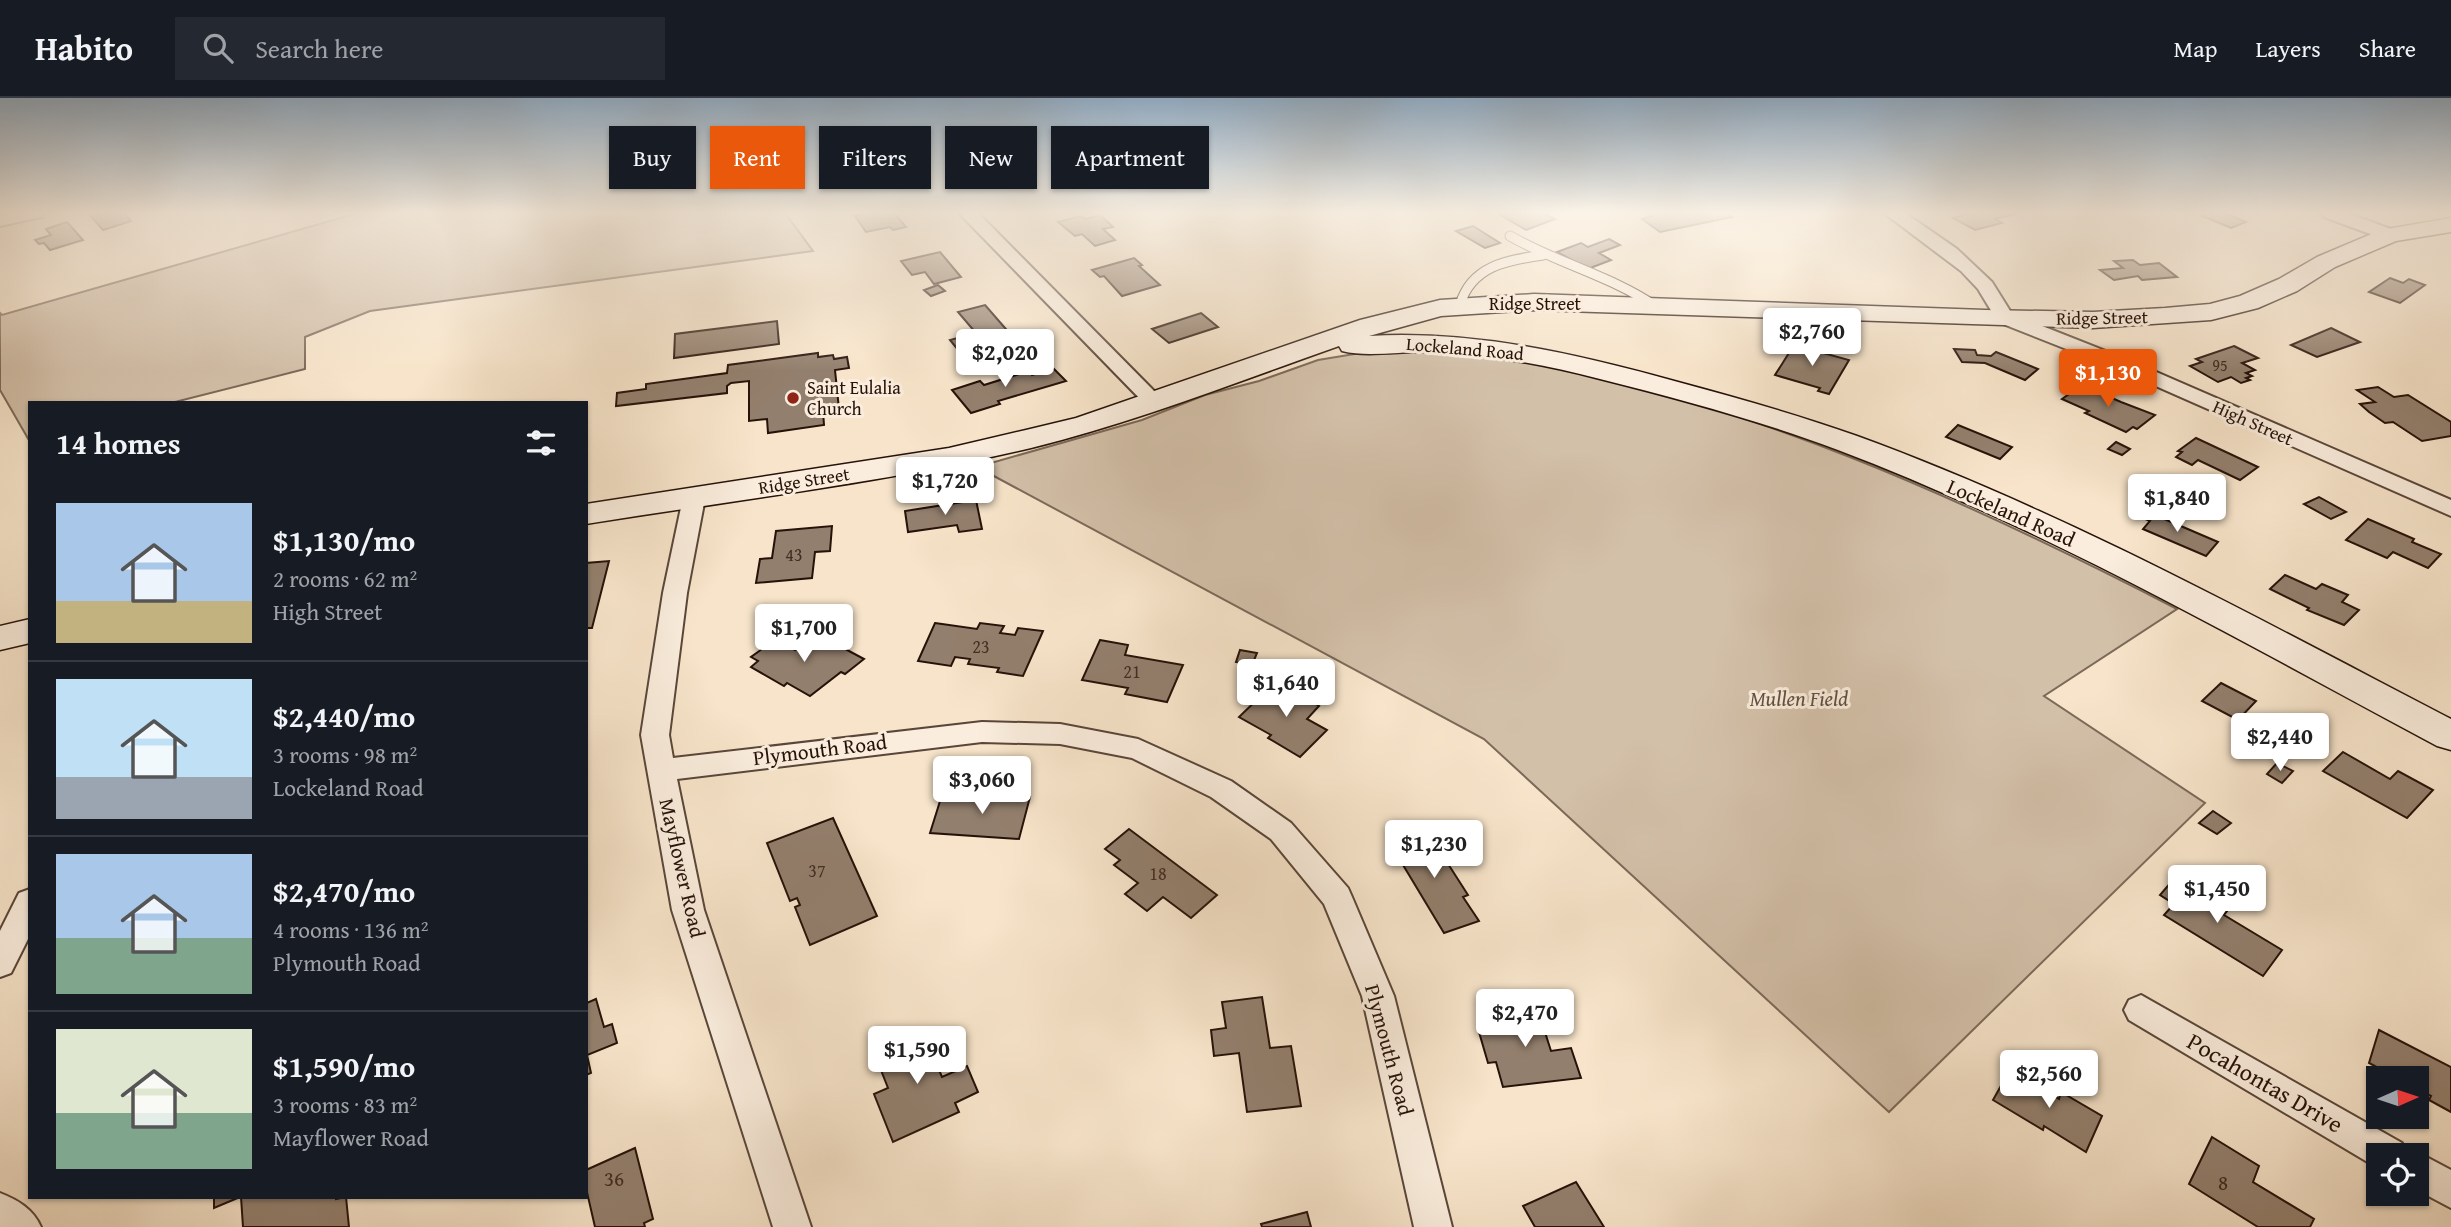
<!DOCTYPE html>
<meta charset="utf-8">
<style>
body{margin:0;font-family:"Gentium Book Plus",serif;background:#242831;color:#f1f3f6;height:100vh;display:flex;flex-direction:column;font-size:26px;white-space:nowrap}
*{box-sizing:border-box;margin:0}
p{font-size:23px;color:#9ea1a6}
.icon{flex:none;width:38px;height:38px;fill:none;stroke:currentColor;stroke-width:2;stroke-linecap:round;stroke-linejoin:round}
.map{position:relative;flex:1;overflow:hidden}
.drawer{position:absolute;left:28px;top:303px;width:560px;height:798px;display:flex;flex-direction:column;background:#171b24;border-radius:0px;box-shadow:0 2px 5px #0004}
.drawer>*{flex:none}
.hud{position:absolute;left:609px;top:28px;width:665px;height:63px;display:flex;gap:14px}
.needle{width:46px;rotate:87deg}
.controls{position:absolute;left:2366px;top:968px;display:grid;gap:14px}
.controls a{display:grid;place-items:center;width:63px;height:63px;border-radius:0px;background:#171b24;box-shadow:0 2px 5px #0004;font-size:35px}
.price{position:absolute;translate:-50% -60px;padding:0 16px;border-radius:7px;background:#fff;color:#222;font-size:23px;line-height:46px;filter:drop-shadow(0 2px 4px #0008)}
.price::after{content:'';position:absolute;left:50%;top:42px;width:21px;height:16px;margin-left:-10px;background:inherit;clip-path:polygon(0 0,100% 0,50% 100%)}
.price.on{background:#ea580c;color:#fff}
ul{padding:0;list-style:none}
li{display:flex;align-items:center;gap:21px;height:175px;padding:0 28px}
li+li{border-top:2px solid #363941}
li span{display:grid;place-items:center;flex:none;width:196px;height:140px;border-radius:0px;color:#555}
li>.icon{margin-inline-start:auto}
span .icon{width:84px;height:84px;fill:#fffc;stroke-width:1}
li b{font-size:30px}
h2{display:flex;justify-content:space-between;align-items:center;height:84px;padding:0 28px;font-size:30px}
.tag{padding:0 24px;border-radius:0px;background:#171b24;box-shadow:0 2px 5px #0004;font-size:24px;line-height:63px}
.tag.on{background:#ea580c;color:#fff}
header{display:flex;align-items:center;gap:42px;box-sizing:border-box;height:98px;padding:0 35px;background:#171b24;border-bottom:2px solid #363941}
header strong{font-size:33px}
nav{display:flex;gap:38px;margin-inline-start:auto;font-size:24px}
.search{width:490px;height:63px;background:#242831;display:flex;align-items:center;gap:18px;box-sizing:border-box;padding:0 24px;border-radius:0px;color:#9ea1a6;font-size:26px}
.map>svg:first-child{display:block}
.green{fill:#d3c0a9;stroke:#7c6959;stroke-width:2}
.building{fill:#937f6d;stroke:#261209;stroke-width:2}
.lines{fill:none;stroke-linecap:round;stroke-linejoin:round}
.lane-casing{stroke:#5a4639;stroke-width:11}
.street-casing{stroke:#5a4639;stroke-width:4}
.secondary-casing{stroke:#261209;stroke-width:3}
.lane{stroke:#faeddd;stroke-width:9}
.street{fill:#faeddd;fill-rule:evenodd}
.secondary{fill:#faeddd;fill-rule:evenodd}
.poi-dot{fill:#8f2418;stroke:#faeddd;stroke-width:2.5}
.labels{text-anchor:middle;stroke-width:6;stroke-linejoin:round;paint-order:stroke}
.far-number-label{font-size:16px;fill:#412d22}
.far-street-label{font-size:18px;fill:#261209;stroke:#faeddd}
.far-poi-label{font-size:18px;fill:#261209;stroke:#faeddd;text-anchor:start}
.number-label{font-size:18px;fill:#412d22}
.street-label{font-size:21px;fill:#261209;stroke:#faeddd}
.park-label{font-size:21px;font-style:italic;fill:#634f41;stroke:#faeddd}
.near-number-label{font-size:21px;fill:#412d22}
.near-street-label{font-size:24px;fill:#261209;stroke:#faeddd}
</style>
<header>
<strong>Habito</strong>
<div class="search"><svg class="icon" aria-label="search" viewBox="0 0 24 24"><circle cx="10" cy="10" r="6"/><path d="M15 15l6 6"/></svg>Search here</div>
<nav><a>Map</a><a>Layers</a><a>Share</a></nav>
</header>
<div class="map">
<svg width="2451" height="1129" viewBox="0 0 2451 1129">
<rect width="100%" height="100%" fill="#f7e4ca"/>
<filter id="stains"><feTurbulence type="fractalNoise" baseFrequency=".00286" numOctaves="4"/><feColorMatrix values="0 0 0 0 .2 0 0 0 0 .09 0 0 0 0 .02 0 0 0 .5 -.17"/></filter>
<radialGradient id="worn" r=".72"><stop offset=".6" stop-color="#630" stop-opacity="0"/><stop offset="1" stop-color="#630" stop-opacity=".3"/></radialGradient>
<g class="green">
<polygon points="358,115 785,115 813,153 370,213 305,239 305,271 175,304 30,304 30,344 0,292 0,215 2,217"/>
<path d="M1397,249C1434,253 1472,254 1508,260C1743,300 1968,403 2177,511L2044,598L2205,705L1889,1014L1484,641L977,369L1142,322L1205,297L1259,283L1318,262Z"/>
</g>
<g class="building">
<polygon points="88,115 124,115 131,123 103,132"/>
<polygon points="869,115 894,115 906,129 893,132 890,129 866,134 855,118"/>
<polygon points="1497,115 1543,115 1555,121 1526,132"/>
<polygon points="1726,115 1732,119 1660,134 1642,121 1652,118 1648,116 1652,115"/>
<polygon points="1971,115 2014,115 2016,116 1995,121 2002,125 1975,132 1953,120"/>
<polygon points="2203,115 2225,115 2246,124 2231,130 2202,118 2206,116"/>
<polygon points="1100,117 1113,129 1103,131 1115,142 1095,148 1082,136 1075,138 1058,124 1081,118 1085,121"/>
<polygon points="67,124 83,142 50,152 44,145 39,146 35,142 51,137 46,131"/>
<polygon points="1473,128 1500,145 1485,150 1456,133"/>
<polygon points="1609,141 1620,147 1599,155 1611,162 1588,171 1557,154 1581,145 1588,149"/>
<polygon points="940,154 961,179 934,186 925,174 912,177 901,163"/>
<polygon points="1134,160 1142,167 1139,168 1160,187 1122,198 1104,178 1100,179 1092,172"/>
<polygon points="2133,162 2140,167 2159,165 2177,179 2142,182 2138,178 2114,182 2100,172 2123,170 2114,163"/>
<polygon points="2390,180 2403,185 2409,181 2425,187 2400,205 2369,194"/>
<polygon points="938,187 945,193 931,198 924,192"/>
<polygon points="985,207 1012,238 959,253 950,242 976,235 958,214"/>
<polygon points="1201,215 1218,229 1169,245 1152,231"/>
<polygon points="777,223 779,246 674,260 675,236"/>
<polygon points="2331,230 2360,244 2317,259 2291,247"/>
<polygon points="1794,247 1849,262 1829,296 1818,293 1820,290 1775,277"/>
<polygon points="2234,248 2258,260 2242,265 2255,272 2246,275 2252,278 2246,280 2250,282 2241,285 2231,279 2218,284 2190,268 2202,264 2196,261"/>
<polygon points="1954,251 1975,252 1977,257 1991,258 1996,254 2038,271 2025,282 1985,265 1962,264"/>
<polygon points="818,255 818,259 833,257 834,261 847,259 849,270 835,272 839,311 823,313 824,327 768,335 767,321 749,323 749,283 731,285 727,288 727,295 616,308 617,295 646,291 646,286 727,275 728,267"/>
<polygon points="1053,270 1066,283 998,303 1000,306 971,315 952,292 980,283 984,287 1029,273 1032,277"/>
<polygon points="2082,287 2121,304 2155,317 2137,331 2133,329 2126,334 2085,315 2089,313 2062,301"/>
<polygon points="2378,289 2394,299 2408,297 2451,324 2451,338 2422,343 2393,324 2385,325 2369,314 2360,306 2375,304 2357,292"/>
<polygon points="1958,327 2012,349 2000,361 1946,339"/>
<polygon points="2196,340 2258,369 2240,382 2198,362 2192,367 2176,359 2182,354 2178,353"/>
<polygon points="2116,344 2130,351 2122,357 2108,351"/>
<polygon points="2319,399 2346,414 2331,421 2304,406"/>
<polygon points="976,402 982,431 959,434 957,427 908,434 905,413"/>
<polygon points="2141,411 2218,444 2206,458 2143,431 2150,423 2136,417"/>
<polygon points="2368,421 2414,441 2412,444 2441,456 2428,470 2393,454 2387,460 2346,442"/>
<polygon points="832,428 830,453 815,454 812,480 756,485 760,461 772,460 776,433"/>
<polygon points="609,463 592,530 586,530 586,465"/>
<polygon points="2285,477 2316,491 2322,486 2348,497 2342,504 2359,512 2344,527 2307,512 2309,510 2270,491"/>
<polygon points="935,525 977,531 980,525 1004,528 1000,535 1015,537 1018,530 1043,533 1023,578 997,574 999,570 968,566 970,561 955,559 951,568 918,563"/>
<polygon points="811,540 830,550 836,546 864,561 845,576 841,574 810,598 787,585 784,588 751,569 758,563 751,559 776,541 795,552"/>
<polygon points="1100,542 1128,547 1125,557 1183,567 1167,604 1125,596 1128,590 1082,582"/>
<polygon points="1240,552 1257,555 1252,567 1236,564"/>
<polygon points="2221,585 2256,603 2238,622 2202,603"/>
<polygon points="1280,586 1319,608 1307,621 1327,632 1300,659 1268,640 1271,637 1239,619 1266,593 1270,595"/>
<polygon points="2343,654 2390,681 2398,673 2433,692 2407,720 2323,673"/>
<polygon points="2277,665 2293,673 2282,685 2267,676"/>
<polygon points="981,695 1030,699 1019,741 930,735 941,700 978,702"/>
<polygon points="2213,713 2231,725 2217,736 2199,725"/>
<polygon points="833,720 877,818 810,847 795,809 800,807 797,800 790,803 767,745"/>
<polygon points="1425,730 1468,797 1463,799 1479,823 1444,835 1388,742"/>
<polygon points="1129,731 1217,797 1191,820 1163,799 1147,813 1125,796 1138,785 1114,767 1120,762 1105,751"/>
<polygon points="2178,776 2231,808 2224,817 2282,852 2263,878 2164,817 2174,806 2160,797"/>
<polygon points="1262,899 1270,950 1291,948 1301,1008 1247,1014 1239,955 1214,958 1211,932 1226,930 1222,904"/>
<polygon points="596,901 604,929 612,926 617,945 587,957 591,975 586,977 586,902 587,905"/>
<polygon points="1537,909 1551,953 1571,950 1581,980 1503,989 1496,964 1488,965 1479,934 1487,933 1482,915"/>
<polygon points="921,930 942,979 967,968 978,994 955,1005 959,1014 893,1044 874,996 888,990 873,952"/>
<polygon points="2379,932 2451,969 2451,1014 2429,1002 2431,998 2417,991 2417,980 2397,980 2369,965"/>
<polygon points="2011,970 2059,1001 2061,994 2102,1018 2086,1054 2044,1028 2043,1032 1993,1002"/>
<polygon points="2212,1039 2259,1068 2253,1084 2314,1121 2310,1129 2258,1129 2189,1086"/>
<polygon points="635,1050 653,1121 644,1125 645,1129 595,1129 586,1090 586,1072"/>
<polygon points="1576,1084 1604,1129 1535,1129 1523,1108"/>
<polygon points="214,1099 240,1099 214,1110"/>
<polygon points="241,1099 336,1099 336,1101 346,1099 349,1129 243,1129"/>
<polygon points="1307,1114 1311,1129 1262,1129 1261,1126"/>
</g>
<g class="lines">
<defs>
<g id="lane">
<path d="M1510,138C1557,165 1611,178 1655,208"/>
<path d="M1460,207C1471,168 1507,162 1543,157"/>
</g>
<g id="street">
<polygon points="11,115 44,115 41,119 0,128 0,118"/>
<polygon points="959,115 978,115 1161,300 1165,304 1161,308 1147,308"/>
<polygon points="1884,115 1905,115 1957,151 1992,184 2012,216 2131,263 2451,402 2451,418 2117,271 1998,224 1978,191 1961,173"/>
<polygon points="2321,115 2347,115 2396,133 2399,137 2390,142 2384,141 2324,119"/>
<polygon points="694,393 702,395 705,400 687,495 669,637 673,660 982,624 1060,626 1138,641 1231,683 1291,725 1348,790 1352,799 1394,898 1452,1129 1414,1129 1362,898 1324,806 1271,741 1211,699 1132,660 1060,646 982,644 677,681 704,812 811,1129 773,1129 672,812 641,637 663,495 683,400 686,395"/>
<polygon points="30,791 30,837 11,875 0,879 0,833 19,795"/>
<polygon points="2141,897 2402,1045 2407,1057 2378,1057 2378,1070 2376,1069 2129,922 2124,912 2129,902"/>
<polygon points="2417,1054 2451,1072 2451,1110 2417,1092 2417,1057 2411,1057"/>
<path d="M0,1095C18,1102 33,1111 41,1129H0Z"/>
</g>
<g id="secondary">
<path d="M2451,120V134L2396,143L2335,169L2297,193L2258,210L2211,222L2093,230L1534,212L1441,218L1369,238C1474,232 1577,256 1678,284C1738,300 1798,317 1857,338C2063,413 2257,520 2451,621V652L2437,648C2241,543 2046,431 1838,352C1761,323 1680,301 1600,281C1546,267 1492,257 1436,254C1407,252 1369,260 1342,253L1339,248C1237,284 1136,324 1031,350C885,385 734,402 586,426V406L949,350L1026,332L1076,320L1360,222L1440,202L1534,196L1985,212L2093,214L2165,210L2210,206L2240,198L2279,181L2317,159L2381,132Z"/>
<polygon points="30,521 30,545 0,552 0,528"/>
</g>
</defs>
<use href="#lane" class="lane-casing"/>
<use href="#street" class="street-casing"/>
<use href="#secondary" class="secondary-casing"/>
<use href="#lane" class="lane"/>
<use href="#street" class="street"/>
<use href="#secondary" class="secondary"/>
</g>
<linearGradient id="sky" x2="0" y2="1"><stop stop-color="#91abc2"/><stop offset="0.42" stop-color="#fbf3e7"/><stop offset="1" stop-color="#fbf3e7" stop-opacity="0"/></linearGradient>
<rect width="2451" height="273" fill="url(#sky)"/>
<circle class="poi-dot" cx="793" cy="300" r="7"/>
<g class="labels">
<g class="far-number-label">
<text x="2220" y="273">95</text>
</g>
<g class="far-street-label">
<text x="1535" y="212">Ridge Street</text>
<text transform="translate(2102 220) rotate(-1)" y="6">Ridge Street</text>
<text transform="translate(1465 251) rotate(5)" y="6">Lockeland Road</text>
<text transform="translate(2253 325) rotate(24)" y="6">High Street</text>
<text transform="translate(804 383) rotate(-9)" y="6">Ridge Street</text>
</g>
<g class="far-poi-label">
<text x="807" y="296">Saint Eulalia<tspan x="807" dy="21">Church</tspan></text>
</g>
<g class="number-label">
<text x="794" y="463">43</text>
<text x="981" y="555">23</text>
<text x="1132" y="580">21</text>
<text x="817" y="779">37</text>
<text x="1158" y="782">18</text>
</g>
<g class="street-label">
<text transform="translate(2011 415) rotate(24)" y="7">Lockeland Road</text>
<text transform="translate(820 652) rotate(-7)" y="7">Plymouth Road</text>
<text transform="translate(682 770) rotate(77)" y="7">Mayflower Road</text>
<text transform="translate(1389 952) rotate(75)" y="7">Plymouth Road</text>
</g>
<g class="park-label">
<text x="1799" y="608">Mullen Field</text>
</g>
<g class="near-number-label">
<text x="614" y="1088">36</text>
<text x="2223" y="1092">8</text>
</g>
<g class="near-street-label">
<text transform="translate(2265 985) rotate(30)" y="8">Pocahontas Drive</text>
</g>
</g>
<rect width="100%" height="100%" filter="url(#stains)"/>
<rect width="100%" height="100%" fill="url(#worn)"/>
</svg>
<div class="controls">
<a><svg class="needle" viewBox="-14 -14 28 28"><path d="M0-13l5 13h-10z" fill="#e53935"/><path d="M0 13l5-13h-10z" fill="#9ea1a6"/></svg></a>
<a><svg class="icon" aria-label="locate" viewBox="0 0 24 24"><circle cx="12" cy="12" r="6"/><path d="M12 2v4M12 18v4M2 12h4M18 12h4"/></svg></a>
</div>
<b class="price" style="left:1812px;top:270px">$2,760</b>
<b class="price" style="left:1005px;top:291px">$2,020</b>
<b class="price on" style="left:2108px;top:311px">$1,130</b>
<b class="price" style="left:945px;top:419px">$1,720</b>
<b class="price" style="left:2177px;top:436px">$1,840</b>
<b class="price" style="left:804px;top:566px">$1,700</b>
<b class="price" style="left:1286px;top:621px">$1,640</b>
<b class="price" style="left:2280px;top:675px">$2,440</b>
<b class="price" style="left:982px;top:718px">$3,060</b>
<b class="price" style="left:1434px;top:782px">$1,230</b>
<b class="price" style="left:2217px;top:827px">$1,450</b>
<b class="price" style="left:1525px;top:951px">$2,470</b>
<b class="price" style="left:917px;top:988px">$1,590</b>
<b class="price" style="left:2049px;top:1012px">$2,560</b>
<div class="hud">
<a class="tag">Buy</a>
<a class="tag on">Rent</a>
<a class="tag">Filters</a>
<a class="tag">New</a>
<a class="tag">Apartment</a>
</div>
<section class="drawer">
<h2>14 homes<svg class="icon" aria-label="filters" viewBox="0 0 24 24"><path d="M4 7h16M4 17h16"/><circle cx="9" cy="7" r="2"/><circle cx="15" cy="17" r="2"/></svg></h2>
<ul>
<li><span style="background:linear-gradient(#a9c7e8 70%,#c2b280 0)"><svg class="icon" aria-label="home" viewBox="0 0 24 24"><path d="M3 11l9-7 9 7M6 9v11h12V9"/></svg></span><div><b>$1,130/mo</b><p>2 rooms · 62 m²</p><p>High Street</p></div></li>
<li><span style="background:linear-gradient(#bfe0f5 70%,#9aa5b1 0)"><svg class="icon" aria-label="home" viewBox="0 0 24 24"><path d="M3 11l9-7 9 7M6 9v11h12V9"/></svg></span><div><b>$2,440/mo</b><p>3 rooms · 98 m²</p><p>Lockeland Road</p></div></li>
<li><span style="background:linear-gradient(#a9c7e8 60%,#7fa58c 0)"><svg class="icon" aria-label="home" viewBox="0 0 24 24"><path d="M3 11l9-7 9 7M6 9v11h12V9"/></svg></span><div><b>$2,470/mo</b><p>4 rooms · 136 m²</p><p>Plymouth Road</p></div></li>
<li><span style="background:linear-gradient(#dfe7d0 60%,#7fa58c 0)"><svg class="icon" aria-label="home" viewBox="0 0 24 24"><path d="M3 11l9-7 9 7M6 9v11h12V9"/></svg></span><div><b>$1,590/mo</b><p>3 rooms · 83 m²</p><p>Mayflower Road</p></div></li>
</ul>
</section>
</div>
